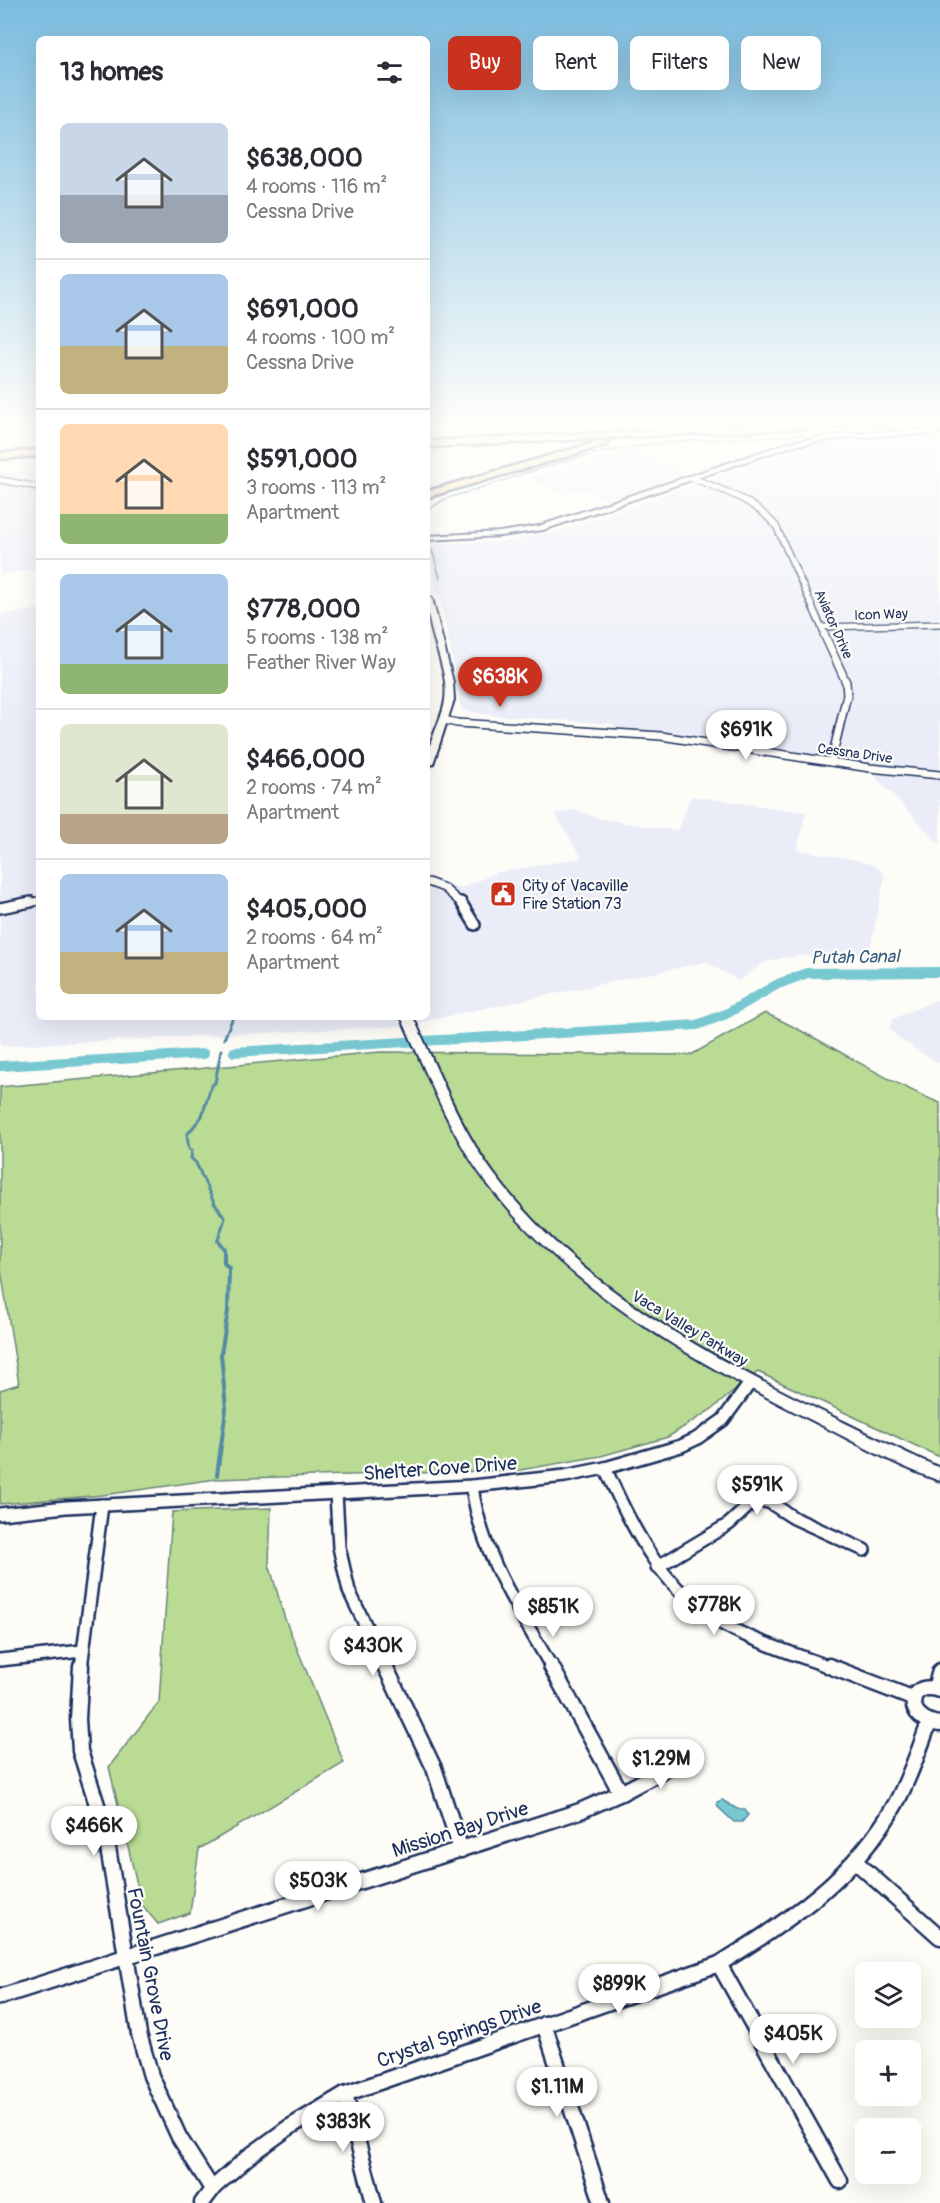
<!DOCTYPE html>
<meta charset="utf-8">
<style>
body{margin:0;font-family:Pangolin,sans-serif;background:#f7f7f7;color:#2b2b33;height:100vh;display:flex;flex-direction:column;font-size:22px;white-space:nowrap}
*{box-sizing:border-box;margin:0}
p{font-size:20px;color:#7c7c81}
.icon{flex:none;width:33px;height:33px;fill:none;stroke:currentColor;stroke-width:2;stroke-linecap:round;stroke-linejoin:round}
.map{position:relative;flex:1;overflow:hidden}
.drawer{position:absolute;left:36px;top:36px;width:394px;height:984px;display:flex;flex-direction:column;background:#fff;border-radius:9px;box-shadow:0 6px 24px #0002}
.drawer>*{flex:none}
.top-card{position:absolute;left:448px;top:36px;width:400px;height:54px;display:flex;gap:12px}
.fabs{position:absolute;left:855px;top:1962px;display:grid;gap:12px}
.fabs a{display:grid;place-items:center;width:66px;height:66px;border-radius:9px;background:#fff;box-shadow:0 6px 24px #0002;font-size:30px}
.price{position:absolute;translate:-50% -51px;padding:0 14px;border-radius:21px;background:#fff;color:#222;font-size:20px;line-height:39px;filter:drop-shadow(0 2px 3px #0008)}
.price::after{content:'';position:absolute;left:50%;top:36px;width:18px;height:14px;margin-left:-9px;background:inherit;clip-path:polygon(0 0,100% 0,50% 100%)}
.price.active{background:#c8321e;color:#fff}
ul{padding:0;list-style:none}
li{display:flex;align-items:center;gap:18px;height:150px;padding:0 24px}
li+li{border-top:2px solid #e1e1e2}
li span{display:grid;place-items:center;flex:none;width:168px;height:120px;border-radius:9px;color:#555}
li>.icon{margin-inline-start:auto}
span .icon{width:72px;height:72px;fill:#fffc;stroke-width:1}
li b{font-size:26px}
h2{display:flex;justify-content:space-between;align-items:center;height:72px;padding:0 24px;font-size:26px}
.tag{padding:0 21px;border-radius:9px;background:#fff;box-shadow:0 6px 24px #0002;font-size:21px;line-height:54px}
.tag.active{background:#c8321e;color:#fff}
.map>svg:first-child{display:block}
.built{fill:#eaedf8}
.green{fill:#badb94;stroke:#6a8579;stroke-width:1.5}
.water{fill:#78c8d2;stroke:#538ba4;stroke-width:1.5}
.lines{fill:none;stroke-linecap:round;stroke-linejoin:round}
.stream-far2{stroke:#538ba4;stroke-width:1.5}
.stream-far1{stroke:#538ba4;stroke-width:3}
.stream{stroke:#538ba4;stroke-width:4}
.canal{stroke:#78c8d2;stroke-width:10}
.minor-far4-casing{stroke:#1b2f5e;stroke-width:8}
.minor-far3-casing{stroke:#1b2f5e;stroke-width:10}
.minor-far2-casing{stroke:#1b2f5e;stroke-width:14}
.minor-far1-casing{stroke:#1b2f5e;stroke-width:16}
.minor-casing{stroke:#1b2f5e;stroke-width:19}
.tertiary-casing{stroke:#1b2f5e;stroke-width:4}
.motorway-casing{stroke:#1b2f5e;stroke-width:5}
.minor-far4{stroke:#fdfcf7;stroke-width:5}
.minor-far3{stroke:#fdfcf7;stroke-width:7}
.minor-far2{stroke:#fdfcf7;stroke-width:9}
.minor-far1{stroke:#fdfcf7;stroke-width:11}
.minor{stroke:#fdfcf7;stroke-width:14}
.tertiary{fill:#fdfcf7;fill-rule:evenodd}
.motorway{fill:#f8deab;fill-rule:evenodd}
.labels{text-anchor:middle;stroke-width:4.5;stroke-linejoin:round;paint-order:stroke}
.far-street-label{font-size:14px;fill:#1b2f5e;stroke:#fdfcf7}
.poi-label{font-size:16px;fill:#1b2f5e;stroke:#fdfcf7;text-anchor:start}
.street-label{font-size:16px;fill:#1b2f5e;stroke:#fdfcf7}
.water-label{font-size:18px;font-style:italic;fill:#375d81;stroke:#fdfcf7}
.near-street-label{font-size:20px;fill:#1b2f5e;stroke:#fdfcf7}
</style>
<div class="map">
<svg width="940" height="2203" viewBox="0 0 940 2203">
<rect width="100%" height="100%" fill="#fdfcf7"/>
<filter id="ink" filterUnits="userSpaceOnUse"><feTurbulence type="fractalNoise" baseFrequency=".0167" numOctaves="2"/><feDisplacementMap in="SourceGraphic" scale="12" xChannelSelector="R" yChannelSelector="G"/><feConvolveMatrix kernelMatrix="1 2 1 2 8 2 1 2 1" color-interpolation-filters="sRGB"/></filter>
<g filter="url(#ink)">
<g class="built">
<polygon points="940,433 940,845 871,772 668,742 615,736 613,724 489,715 461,710 451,650 428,548 439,544 510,541 561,530 818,443 872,436"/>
<polygon points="636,449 691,474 610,503 580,489 562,495 527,478"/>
<polygon points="39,472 39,569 0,574 0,473"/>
<polygon points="39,609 39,1017 398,1017 403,1026 0,1046 0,615"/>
<polygon points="691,796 806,812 797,850 852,859 874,865 880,870 885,875 869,955 818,955 781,958 763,963 739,981 706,962 420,1022 418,1017 428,1017 428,877 461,888 498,872 582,858 555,814 576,810 601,819 677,831"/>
<polygon points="936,1000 940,1000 940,1064 901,1040 889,1029 893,1019"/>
</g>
<g class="green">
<path d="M765,1013C825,1040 879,1078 940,1103V1457L758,1372L712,1409L668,1437L601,1456L520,1470L216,1479L103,1495L0,1504V1390L19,1384L0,1264V1087L380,1052L691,1055Z"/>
<polygon points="271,1508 269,1564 285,1619 344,1763 199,1849 190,1913 158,1924 142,1905 109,1767 159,1702 172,1512"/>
</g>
<polygon class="water" points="722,1800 737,1809 745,1809 748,1815 742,1822 734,1822 718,1807 717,1802"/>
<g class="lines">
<g class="stream-far2">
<path d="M428,510L445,499C504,481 564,458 625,448C683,438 743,439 802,435V432"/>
<polyline points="432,550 440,578"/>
</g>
<g class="stream-far1">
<polyline points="224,1039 233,1017"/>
<polyline points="219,1242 218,1240 225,1218 214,1203 196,1163 191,1158 192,1150 189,1149 187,1135 202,1116 211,1086 215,1083 221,1050"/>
</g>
<polyline class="stream" points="217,1475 226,1409 221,1354 228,1311 229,1268 224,1263 224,1249 218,1241"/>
<g class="canal">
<polyline points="234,1052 697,1025 726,1014 778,984 807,973 940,972"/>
<polyline points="0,1066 204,1054"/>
</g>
<defs>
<g id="minor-far4">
<path d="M692,478C723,490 754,500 776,526L825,635"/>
<polyline points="0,480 39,487"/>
<polyline points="823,627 940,624"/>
</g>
<g id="minor-far3">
<polyline points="824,634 846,682 847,695 831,762"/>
<polyline points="444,720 457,723 661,736 870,768 940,775"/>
<polyline points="428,882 444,888 462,904"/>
<polyline points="23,904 39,901"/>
</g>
<g id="minor-far2">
<polyline points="461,902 475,925"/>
<polyline points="0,908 31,902"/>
</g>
<g id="minor-far1">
<path d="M605,1468C635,1533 665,1597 734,1630C765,1645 800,1656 833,1668"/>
<path d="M472,1486C481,1555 518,1608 552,1668"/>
<polyline points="336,1493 339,1547 349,1591 386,1668"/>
<polyline points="0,1514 66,1507 472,1486 565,1476 605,1468 681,1446 696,1439 723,1420 750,1383"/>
<polyline points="657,1567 729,1524 755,1500 769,1502 794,1518 864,1550"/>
<polyline points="0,1660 82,1651"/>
<polyline points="81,1668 102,1505"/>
</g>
<g id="minor">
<polyline points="81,1666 78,1719 80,1751 105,1830 139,2034 151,2076 179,2137 212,2189"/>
<polyline points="385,1666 434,1768 461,1850"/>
<polyline points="551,1666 621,1793"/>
<polyline points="829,1666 912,1698"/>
<polyline points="935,1688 940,1671"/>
<path d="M940,1690C904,1679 905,1721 940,1724"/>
<polyline points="856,1862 940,1937"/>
<polyline points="719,1964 840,2181"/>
<polyline points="0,1997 580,1811 621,1793 685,1759"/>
<polyline points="544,2024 602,2203"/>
<polyline points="345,2094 374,2203"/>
<path d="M202,2203L214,2187L248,2157L288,2128L345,2094L719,1964C788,1922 856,1876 896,1803C910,1777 919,1750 929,1723"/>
</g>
<g id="tertiary">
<polygon points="940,429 940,433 845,438 792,446 543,530 500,536 428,540 428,536 500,532 539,526 791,442 845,434"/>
<path d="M428,596L432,598L453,682L454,700L433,764L428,767C425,743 442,723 445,700C450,669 424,629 428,596Z"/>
<path d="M401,1017H413C438,1070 459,1127 494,1174C575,1283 697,1350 817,1409C858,1429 899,1450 940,1468V1481C898,1467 857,1443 817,1423C694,1361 572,1294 486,1182C449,1133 427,1073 401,1017Z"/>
</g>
<g id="motorway">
<polygon points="840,421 895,421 890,424 428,447 428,441"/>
<polygon points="603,440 608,443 606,445 428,497 428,491"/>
<polygon points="39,450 39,456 0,459 0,453"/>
</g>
</defs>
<use href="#minor-far4" class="minor-far4-casing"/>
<use href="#minor-far3" class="minor-far3-casing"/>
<use href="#minor-far2" class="minor-far2-casing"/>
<use href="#minor-far1" class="minor-far1-casing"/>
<use href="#minor" class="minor-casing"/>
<use href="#tertiary" class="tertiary-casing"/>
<use href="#motorway" class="motorway-casing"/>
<use href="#minor-far4" class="minor-far4"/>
<use href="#minor-far3" class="minor-far3"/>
<use href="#minor-far2" class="minor-far2"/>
<use href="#minor-far1" class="minor-far1"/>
<use href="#minor" class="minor"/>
<use href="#tertiary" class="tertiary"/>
<use href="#motorway" class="motorway"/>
</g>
</g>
<linearGradient id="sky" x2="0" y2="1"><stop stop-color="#7bbcdf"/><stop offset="0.58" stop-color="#fefefb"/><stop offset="1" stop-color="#fefefb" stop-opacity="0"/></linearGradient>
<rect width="940" height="729" fill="url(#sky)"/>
<defs>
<symbol id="civic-square" viewBox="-11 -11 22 22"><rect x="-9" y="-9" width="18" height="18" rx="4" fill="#c8321e" stroke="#fdfcf7"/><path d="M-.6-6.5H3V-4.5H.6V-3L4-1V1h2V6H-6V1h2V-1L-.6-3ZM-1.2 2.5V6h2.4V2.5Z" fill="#fff"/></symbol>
</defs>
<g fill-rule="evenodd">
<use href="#civic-square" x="488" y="879" width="30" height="30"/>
</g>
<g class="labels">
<g class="far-street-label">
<text transform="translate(881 614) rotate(-2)" y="5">Icon Way</text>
<text transform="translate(834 624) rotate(66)" y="5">Aviator Drive</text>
<text transform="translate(855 753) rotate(8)" y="5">Cessna Drive</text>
</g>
<g class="poi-label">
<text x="522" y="891">City of Vacaville<tspan x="522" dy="18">Fire Station 73</tspan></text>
</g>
<g class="street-label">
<text transform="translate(690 1328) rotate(31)" y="6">Vaca Valley Parkway</text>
</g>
<g class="water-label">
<text transform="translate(855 957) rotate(-1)" y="6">Putah Canal</text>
</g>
<g class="near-street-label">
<text transform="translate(440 1468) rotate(-4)" y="7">Shelter Cove Drive</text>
<text transform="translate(460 1829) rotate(-18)" y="7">Mission Bay Drive</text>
<text transform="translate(151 1974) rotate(79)" y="7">Fountain Grove Drive</text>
<text transform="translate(459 2033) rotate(-19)" y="7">Crystal Springs Drive</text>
</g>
</g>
</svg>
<div class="fabs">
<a><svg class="icon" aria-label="layers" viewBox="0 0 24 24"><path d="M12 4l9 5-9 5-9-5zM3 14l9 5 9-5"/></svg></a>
<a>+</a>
<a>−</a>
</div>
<b class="price active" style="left:500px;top:708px">$638K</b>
<b class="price" style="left:746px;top:761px">$691K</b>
<b class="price" style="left:757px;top:1516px">$591K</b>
<b class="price" style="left:714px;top:1636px">$778K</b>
<b class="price" style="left:553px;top:1638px">$851K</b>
<b class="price" style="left:373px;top:1677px">$430K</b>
<b class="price" style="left:661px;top:1790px">$1.29M</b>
<b class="price" style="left:94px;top:1857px">$466K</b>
<b class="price" style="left:318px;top:1912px">$503K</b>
<b class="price" style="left:619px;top:2015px">$899K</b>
<b class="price" style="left:793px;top:2065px">$405K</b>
<b class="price" style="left:557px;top:2118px">$1.11M</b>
<b class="price" style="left:343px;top:2153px">$383K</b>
<div class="top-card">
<a class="tag active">Buy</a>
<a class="tag">Rent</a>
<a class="tag">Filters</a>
<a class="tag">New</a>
</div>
<section class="drawer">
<h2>13 homes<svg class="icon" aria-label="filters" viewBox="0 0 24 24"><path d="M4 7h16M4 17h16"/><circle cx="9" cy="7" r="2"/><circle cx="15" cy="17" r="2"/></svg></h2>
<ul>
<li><span style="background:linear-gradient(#c9d6e8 60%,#9aa5b1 0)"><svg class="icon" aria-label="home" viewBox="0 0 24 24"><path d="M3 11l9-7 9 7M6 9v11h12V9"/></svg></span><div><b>$638,000</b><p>4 rooms · 116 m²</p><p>Cessna Drive</p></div></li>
<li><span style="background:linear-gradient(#a9c7e8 60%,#c2b280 0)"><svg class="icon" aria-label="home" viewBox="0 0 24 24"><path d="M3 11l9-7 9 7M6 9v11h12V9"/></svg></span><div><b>$691,000</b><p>4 rooms · 100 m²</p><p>Cessna Drive</p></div></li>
<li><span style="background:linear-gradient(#ffd9b3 75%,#8fb573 0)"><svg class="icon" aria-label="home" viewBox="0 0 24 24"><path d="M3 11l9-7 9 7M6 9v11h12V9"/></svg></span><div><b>$591,000</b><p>3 rooms · 113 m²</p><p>Apartment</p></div></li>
<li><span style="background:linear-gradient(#a9c7e8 75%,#8fb573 0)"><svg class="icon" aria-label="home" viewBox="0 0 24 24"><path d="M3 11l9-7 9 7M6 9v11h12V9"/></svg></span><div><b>$778,000</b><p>5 rooms · 138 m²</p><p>Feather River Way</p></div></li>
<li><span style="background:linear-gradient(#dfe7d0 75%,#b9a48a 0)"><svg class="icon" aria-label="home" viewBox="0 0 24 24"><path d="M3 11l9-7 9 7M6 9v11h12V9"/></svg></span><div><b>$466,000</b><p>2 rooms · 74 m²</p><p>Apartment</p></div></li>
<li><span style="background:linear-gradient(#a9c7e8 65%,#c2b280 0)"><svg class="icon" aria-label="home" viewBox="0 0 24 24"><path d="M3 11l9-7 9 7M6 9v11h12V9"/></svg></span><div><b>$405,000</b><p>2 rooms · 64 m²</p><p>Apartment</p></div></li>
</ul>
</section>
</div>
